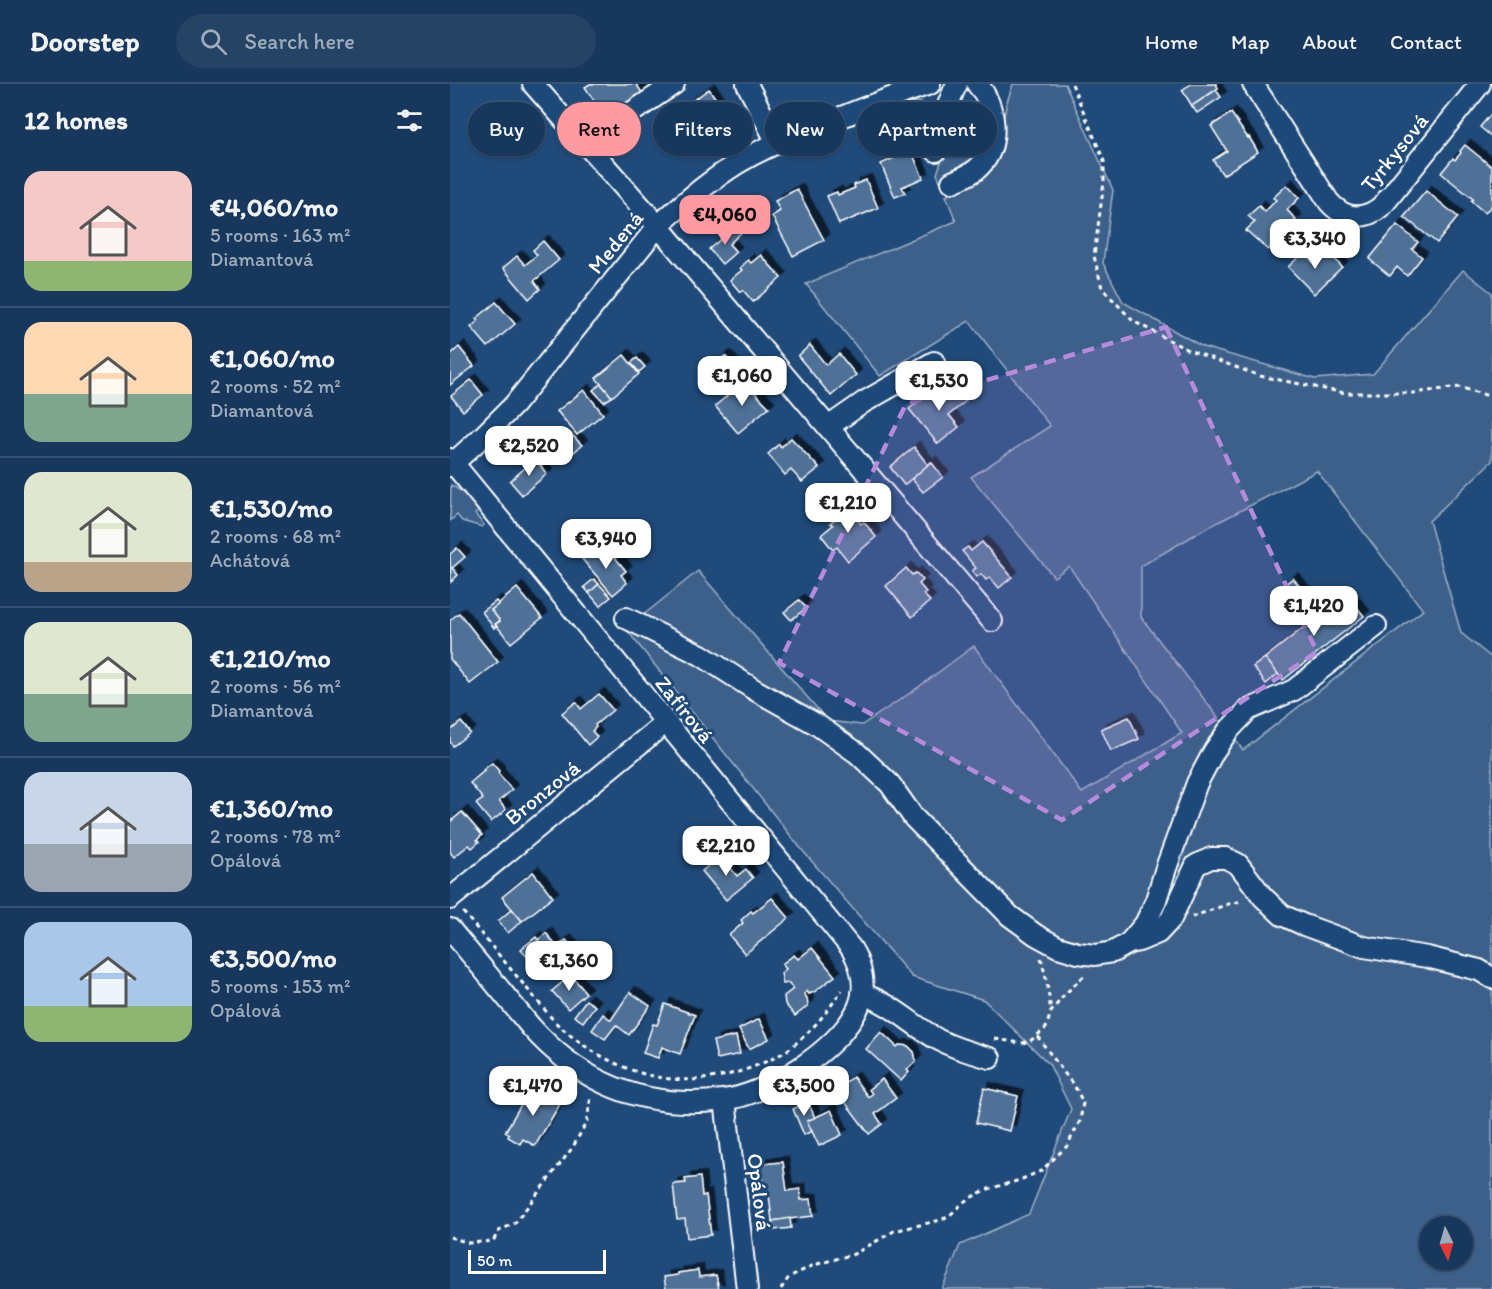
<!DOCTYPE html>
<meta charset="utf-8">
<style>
body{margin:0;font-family:Itim,sans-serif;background:#244365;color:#f1f3f6;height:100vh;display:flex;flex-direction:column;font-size:22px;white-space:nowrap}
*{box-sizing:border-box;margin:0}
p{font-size:20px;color:#9eacbb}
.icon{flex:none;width:33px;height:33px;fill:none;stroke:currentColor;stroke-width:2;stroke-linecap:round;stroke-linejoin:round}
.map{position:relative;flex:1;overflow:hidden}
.panel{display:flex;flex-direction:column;background:#17385c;width:450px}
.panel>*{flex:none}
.top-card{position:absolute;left:18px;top:18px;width:570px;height:54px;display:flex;gap:12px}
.needle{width:39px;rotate:175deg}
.fabs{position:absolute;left:969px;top:1132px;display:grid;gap:12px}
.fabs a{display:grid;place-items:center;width:54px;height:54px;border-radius:50%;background:#17385c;box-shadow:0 2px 4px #0004,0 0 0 2px #365272;font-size:30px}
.scale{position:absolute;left:18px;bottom:15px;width:138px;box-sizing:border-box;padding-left:6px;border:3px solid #fff;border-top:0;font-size:16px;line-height:21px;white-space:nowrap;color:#fff;-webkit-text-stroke:4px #1f4a7a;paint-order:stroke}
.price{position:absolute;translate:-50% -51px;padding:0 14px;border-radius:12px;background:#fff;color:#222;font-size:20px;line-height:39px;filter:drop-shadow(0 2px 3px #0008)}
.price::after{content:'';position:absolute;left:50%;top:36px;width:18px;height:14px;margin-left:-9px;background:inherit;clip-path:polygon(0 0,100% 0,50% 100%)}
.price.current{background:#ff9aa2;color:#111}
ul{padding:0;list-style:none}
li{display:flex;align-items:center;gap:18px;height:150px;padding:0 24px}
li+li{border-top:2px solid #365272}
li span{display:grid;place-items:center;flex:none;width:168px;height:120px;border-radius:18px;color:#555}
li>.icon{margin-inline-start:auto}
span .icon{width:72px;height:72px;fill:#fffc;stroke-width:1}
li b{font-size:26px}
h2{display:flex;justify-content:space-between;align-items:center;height:72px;padding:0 24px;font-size:26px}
.pill{padding:0 21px;border-radius:27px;background:#17385c;box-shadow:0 2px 4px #0004,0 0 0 2px #365272;font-size:21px;line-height:54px}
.pill.current{background:#ff9aa2;color:#111}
header{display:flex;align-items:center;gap:36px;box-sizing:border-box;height:84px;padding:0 30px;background:#17385c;border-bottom:2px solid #365272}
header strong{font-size:28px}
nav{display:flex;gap:33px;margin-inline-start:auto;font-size:21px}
.search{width:420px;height:54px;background:#244365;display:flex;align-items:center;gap:15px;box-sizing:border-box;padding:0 21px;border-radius:33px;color:#9eacbb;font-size:22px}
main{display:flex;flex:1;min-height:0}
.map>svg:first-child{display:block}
.green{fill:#3c618b;stroke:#9eb0c5;stroke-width:1.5;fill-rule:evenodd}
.building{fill:#507197;stroke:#fff;stroke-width:1.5;filter:url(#shadow)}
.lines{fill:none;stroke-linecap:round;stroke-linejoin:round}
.minor-casing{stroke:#fff;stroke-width:24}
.path{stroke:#fff;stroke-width:3;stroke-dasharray:4.5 4.5;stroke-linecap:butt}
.minor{stroke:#1f4a7a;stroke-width:20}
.marked{fill:#b68bdc;fill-opacity:0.2;stroke:#b68bdc;stroke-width:4.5;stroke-dasharray:12 8;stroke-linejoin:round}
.labels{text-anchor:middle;stroke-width:6;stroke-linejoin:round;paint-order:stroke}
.street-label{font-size:22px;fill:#fff;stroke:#1f4a7a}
</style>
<header>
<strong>Doorstep</strong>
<div class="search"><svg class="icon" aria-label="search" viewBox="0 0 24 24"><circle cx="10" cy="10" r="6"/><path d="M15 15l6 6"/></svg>Search here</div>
<nav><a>Home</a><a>Map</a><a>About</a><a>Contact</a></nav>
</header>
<main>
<section class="panel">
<h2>12 homes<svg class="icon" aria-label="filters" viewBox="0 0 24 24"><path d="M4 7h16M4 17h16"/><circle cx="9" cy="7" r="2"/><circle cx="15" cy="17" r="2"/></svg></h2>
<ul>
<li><span style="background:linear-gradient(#f6c9c9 75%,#8fb573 0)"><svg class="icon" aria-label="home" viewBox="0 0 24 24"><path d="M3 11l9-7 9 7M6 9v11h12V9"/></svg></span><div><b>€4,060/mo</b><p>5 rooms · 163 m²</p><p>Diamantová</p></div></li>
<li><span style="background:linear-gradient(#ffd9b3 60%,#7fa58c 0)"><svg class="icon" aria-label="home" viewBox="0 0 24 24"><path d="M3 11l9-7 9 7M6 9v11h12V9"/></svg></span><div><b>€1,060/mo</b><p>2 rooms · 52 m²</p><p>Diamantová</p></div></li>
<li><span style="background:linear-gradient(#dfe7d0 75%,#b9a48a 0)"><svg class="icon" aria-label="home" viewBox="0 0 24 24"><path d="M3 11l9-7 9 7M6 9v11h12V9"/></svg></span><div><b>€1,530/mo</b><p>2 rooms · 68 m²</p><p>Achátová</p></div></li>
<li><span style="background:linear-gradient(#dfe7d0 60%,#7fa58c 0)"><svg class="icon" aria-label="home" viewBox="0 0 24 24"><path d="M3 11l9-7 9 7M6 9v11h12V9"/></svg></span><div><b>€1,210/mo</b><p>2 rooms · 56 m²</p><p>Diamantová</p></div></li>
<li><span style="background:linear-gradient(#c9d6e8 60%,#9aa5b1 0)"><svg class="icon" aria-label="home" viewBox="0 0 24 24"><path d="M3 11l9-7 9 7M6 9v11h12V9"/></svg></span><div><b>€1,360/mo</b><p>2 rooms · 78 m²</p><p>Opálová</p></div></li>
<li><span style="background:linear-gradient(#a9c7e8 70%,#8fb573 0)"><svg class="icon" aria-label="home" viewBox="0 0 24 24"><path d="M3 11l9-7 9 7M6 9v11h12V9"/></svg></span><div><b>€3,500/mo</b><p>5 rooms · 153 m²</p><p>Opálová</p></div></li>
</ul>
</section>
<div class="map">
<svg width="1042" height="1205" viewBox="0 0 1042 1205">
<defs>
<filter id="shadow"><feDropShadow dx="5.5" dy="-5.5" stdDeviation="0" flood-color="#0009"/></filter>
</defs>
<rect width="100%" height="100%" fill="#1f4a7a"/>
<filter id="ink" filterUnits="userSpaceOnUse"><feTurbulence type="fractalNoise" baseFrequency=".0167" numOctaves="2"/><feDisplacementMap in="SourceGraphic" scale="12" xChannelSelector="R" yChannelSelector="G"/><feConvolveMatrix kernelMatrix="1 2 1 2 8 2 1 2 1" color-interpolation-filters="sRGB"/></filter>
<g filter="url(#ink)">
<g class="green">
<path d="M563,0H615L663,106L653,179L673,218L753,263L865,295L923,290L1013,186L1042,209V377L979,437L1011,549L1042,574V1205H492L510,1161L579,1130L621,1025L599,980L534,916L462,893L352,766L176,545L248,487L378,637L412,641L463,607L524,562L632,709L732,649L619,482L604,493L521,393L600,342L519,237L430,292L356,200L506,137L496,112L529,97L544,81L557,18ZM867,387L973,526L793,666L691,533V482L753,446ZM980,1143H1012V1176H980Z"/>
<path d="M469,18L476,20C485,34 480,47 475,62L458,20Z"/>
<polygon points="515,27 522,29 532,30 537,41 534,61 518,84 490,97 487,90 507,30"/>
<path d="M1,401C13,407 21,416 30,426L25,430L34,441L32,443L12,437L7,431L0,437Z"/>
</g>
<g class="building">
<polygon points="140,0 186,0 193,10 156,35 135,3"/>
<polygon points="741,0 766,0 768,4 742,22 732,6"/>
<polygon points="259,5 273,25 270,28 280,42 266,53 255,39 253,40 238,20"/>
<polygon points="766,6 771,13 747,29 742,22"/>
<polygon points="62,24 69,34 71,32 87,52 65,69 64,68 66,66 60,58 52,64 37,45"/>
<polygon points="781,29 788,39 789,38 788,40 798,54 799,53 808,68 773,91 763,76 777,67 761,42"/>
<polygon points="1042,29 1042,53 1030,43"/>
<polygon points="41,30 46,36 35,46 29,39"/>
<polygon points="1015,61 1042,83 1042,121 1035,129 1021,117 1023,115 991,89 1003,74 1005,76 1011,69 1010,67"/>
<polygon points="461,66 473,94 452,103 455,109 445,113 431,80"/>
<polygon points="416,96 428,124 389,140 377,112 387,108 388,111 405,104 404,101"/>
<polygon points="837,101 849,114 837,126 846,136 830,152 831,153 818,166 797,147 796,148 795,147 805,138 798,132 809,122 815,128 826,116 823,114"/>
<polygon points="347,105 374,156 343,172 322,132 330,127 325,117"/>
<polygon points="976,107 1008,133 987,159 954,133"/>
<polygon points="947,141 968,158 962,165 972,173 957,192 947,183 940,192 919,175"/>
<polygon points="287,142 292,148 279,160 286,168 272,180 259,165"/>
<polygon points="93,157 109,176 84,197 90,205 79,215 53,184 67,172 75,181 87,171 83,166"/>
<polygon points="876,165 892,183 864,210 838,183 854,168 863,178"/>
<polygon points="311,171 331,194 303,218 293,206 290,208 280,196 292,186 290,184 298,176 301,179"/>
<polygon points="46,218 65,240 38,263 21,243 28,237 26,235"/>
<polygon points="360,261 376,281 389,270 406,291 381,312 348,272"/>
<polygon points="9,263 24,282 0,301 0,271"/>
<polygon points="174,271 189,290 162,313 146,294"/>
<polygon points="275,272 288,286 272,300 260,285"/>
<polygon points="187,274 195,283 189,288 181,279"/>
<polygon points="21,296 33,311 13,327 1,312"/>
<polygon points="296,296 304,306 303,307 319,323 288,349 265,322"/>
<polygon points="501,298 516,317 499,331 509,343 488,360 459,325 479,309 482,313"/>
<polygon points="151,300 162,313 154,318 143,306"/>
<polygon points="134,306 153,330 127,351 107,327"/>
<polygon points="120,349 132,361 117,374 106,362"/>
<polygon points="341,354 369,384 352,398 341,386 335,391 318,370 329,360 331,363"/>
<polygon points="464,363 478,381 454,401 440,383"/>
<polygon points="85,375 97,390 72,411 60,397"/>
<polygon points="481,378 493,393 473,408 462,395"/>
<polygon points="401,422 409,431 406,434 411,440 414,438 426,453 398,477 387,463 383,466 371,451 383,441 380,439"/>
<polygon points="532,458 562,493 549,504 540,493 536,496 531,490 527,493 522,487 526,484 512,467 518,463 521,467"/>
<polygon points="151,459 163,473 159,477 147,463"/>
<polygon points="147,463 159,477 164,472 176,487 171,491 177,499 163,511 132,475"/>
<polygon points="7,464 15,473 2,484 8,491 1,498 0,470"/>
<polygon points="456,484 462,491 466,489 473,496 469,500 476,508 473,510 480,517 462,533 436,502"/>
<polygon points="843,494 853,507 839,518 829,505"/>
<polygon points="144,495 149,500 139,509 134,503"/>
<polygon points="149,500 161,513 150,522 139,509"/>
<polygon points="67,504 92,534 61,559 45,540 50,537 41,526"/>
<polygon points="896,510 914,532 833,596 815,574"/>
<polygon points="349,516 356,524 341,536 334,528"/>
<polygon points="46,517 49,520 41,526 50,537 45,540 46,542 44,544 32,528"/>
<polygon points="9,529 48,578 20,600 0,575 0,536"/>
<polygon points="815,574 828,590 816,600 803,583"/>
<polygon points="149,610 163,626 145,641 146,643 142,647 147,653 138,661 112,629 126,618 131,625"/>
<polygon points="679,633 689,655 661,667 651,645"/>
<polygon points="11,638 20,649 3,662 0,658 0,647"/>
<polygon points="42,679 49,687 48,689 62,706 49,717 56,726 41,738 26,720 33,715 20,699 34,687 33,686"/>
<polygon points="12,728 32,751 27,756 29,758 22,764 19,761 4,773 0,768 0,735 1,737"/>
<polygon points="273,770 282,780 279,782 287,792 296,785 303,794 276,816 252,787"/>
<polygon points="83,788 103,813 72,837 52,813"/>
<polygon points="322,814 339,834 295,870 279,851 293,839 291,836 301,827 303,829"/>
<polygon points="62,825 72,837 58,849 48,837"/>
<polygon points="96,849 107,863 116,856 125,866 99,888 88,875 83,880 71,865 86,853 88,856"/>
<polygon points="362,864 385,892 364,908 359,910 357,907 354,910 357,914 358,922 345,932 335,920 334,912 343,905 339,899 333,900 331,889 336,885 332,880 344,871 348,875"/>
<polygon points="121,891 136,909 118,925 102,907"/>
<polygon points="180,908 200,922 179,951 166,941 155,955 142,946 153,930 161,936"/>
<polygon points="136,916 145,922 133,938 124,932"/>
<polygon points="215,920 245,931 230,970 212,963 208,974 193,969 203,940 207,941"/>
<polygon points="309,935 319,955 299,965 289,945"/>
<polygon points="431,948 447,963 449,961 458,962 464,968 466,977 457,986 459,988 451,997 416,965"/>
<polygon points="286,952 290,970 267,975 263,957"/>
<polygon points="403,993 418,1013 422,1010 419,1005 432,995 446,1014 425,1030 432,1040 419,1050 386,1006"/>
<polygon points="81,1003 92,1010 90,1013 95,1016 100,1007 113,1015 85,1062 73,1055 70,1060 58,1053 59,1050 55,1048"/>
<polygon points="534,1004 568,1012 560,1047 526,1039"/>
<polygon points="358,1018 365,1034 357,1037 362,1047 354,1051 343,1025"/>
<polygon points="381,1026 392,1051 369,1062 357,1037"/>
<polygon points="333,1078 337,1107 350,1105 351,1116 361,1115 363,1132 322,1137 319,1111 314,1112 310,1080"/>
<polygon points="250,1093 252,1112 256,1111 261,1151 237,1154 235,1135 227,1136 223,1100 236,1099 235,1095"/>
<polygon points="340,1134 341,1144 324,1146 322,1137"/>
<polygon points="248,1186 249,1193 266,1191 269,1205 216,1205 214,1193 228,1191 228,1189"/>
</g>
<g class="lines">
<defs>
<g id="minor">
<polyline points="83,0 208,142 542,537"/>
<polyline points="297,0 327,59"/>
<path d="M803,0L879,118C895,136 915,137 933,121L1030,0"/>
<polyline points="151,49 224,0"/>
<path d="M486,67C492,44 496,21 507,0"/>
<path d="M502,98C511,94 523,90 530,82C551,61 546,20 527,0"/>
<polyline points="378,343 414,318 484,278"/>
<path d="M0,375L401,864C412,882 417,904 408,924C389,966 317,1011 273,1016C196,1026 132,1000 81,943L0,845"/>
<path d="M0,382L32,353L64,321L208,142C233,119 259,97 288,79C320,60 355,47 389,34C419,22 449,10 480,0"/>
<polyline points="176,534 251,571 305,606 366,640 407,669 440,700 464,734 560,832 586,851 608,863 628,869 645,871 663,868 679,859 689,857 708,849 721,835 746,781 761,774 776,774 788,780 813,813 832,831 854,841 914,863 977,873 1029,886 1042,894"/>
<polyline points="0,815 215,639"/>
<polyline points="679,859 695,840 705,819 716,784 747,699 764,667 778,647 798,626 844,606 926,542"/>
<path d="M412,910C441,919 461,940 487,955C504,964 522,969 540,974"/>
<polyline points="275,1016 297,1205"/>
</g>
</defs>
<use href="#minor" class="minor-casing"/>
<g class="path">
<polyline points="622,0 654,77 654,98 644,172 652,204 683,237 736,265 810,292 895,309 964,309 1009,303 1042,313"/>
<polyline points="878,144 883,151 900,164 906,157 909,150"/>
<path d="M13,828L105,938C116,948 128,958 141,966C191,997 239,1004 295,986C308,981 321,976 333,969C357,953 376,930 392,906"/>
<polyline points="742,833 778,820 793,817"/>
<polyline points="591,874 597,898 601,928"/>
<polyline points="545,955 571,959 579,958 596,944 601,928 614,911 636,890"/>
<polyline points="0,1153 19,1159 43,1157 49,1147 65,1139 123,1063 137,1037 141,1012"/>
<polyline points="331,1205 339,1193 364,1181 404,1170 444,1147 491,1136 500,1131 515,1117 535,1106 570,1096 591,1087 617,1062 630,1037 633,1019 627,1006 587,952"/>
</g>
<use href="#minor" class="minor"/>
</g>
</g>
<path class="marked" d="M716,243L867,568L612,736L329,579L456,320Z"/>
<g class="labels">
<g class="street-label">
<text transform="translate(944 68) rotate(-51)" y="8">Tyrkysová</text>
<text transform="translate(165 158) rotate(-51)" y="8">Medená</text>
<text transform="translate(235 625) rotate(51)" y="8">Zafírová</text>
<text transform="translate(92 708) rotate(-39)" y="8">Bronzová</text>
<text transform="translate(310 1108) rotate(83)" y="8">Opálová</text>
</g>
</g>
</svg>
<div class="fabs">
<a><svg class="needle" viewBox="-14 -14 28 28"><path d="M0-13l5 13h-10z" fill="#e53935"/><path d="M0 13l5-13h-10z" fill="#9eacbb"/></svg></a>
</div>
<div class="scale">50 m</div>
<b class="price current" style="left:275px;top:162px">€4,060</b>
<b class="price" style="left:865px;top:186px">€3,340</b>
<b class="price" style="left:292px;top:323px">€1,060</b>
<b class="price" style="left:489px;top:328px">€1,530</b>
<b class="price" style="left:79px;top:393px">€2,520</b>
<b class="price" style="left:398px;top:450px">€1,210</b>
<b class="price" style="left:156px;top:486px">€3,940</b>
<b class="price" style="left:864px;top:553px">€1,420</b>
<b class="price" style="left:276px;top:793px">€2,210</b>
<b class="price" style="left:119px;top:908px">€1,360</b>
<b class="price" style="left:83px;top:1033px">€1,470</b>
<b class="price" style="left:354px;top:1033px">€3,500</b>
<div class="top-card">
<a class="pill">Buy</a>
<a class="pill current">Rent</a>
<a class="pill">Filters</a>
<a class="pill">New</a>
<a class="pill">Apartment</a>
</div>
</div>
</main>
